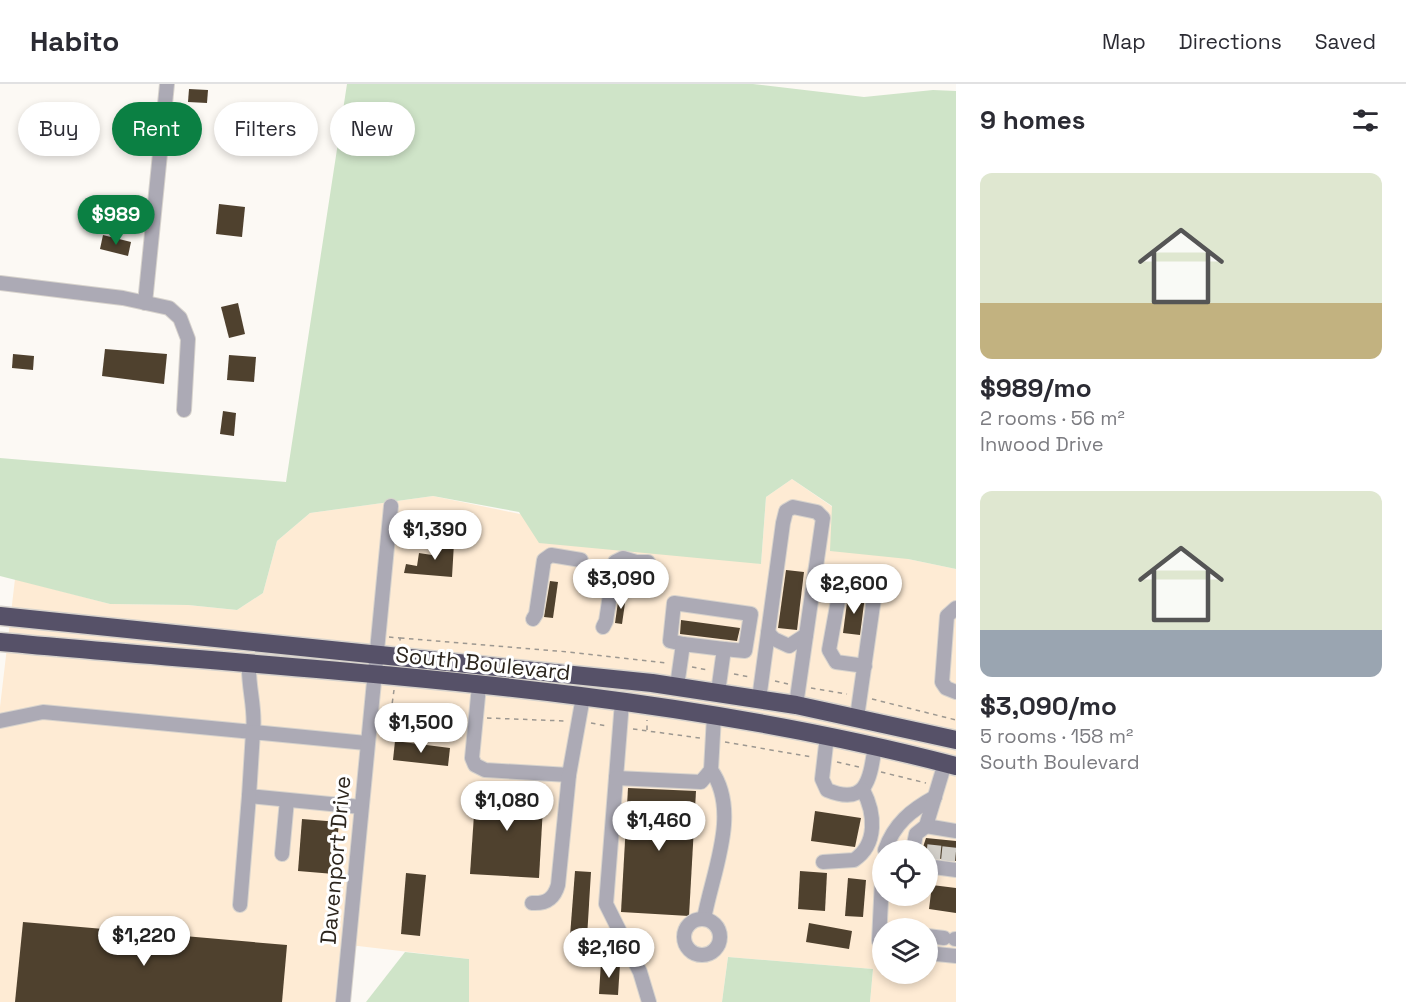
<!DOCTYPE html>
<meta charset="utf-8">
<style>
body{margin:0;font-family:"Space Grotesk",sans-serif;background:#f7f7f7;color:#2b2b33;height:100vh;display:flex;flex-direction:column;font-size:22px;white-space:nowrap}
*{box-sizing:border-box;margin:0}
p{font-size:20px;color:#7c7c81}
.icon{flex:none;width:33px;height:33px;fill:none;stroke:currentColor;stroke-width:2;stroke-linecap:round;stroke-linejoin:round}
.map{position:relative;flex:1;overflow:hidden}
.details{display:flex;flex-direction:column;background:#fff;width:450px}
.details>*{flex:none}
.guide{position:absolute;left:18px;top:18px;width:570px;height:54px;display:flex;gap:12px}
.tools{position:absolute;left:872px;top:756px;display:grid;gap:12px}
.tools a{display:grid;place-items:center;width:66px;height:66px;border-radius:50%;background:#fff;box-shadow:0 3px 9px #0003;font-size:30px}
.price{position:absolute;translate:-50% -51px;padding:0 14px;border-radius:21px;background:#fff;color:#222;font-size:20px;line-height:39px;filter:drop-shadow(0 2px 3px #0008)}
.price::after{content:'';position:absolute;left:50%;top:36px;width:18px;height:14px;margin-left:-9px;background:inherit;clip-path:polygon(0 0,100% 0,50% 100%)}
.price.on{background:#0b8043;color:#fff}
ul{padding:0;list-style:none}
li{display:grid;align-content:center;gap:12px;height:318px;padding:0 24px}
li span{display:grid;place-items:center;height:186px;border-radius:12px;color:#555}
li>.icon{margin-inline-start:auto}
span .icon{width:108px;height:108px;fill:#fffc;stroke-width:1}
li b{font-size:26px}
h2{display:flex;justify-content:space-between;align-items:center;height:72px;padding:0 24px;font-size:26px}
.chip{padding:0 21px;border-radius:27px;background:#fff;box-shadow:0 3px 9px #0003;font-size:21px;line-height:54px}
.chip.on{background:#0b8043;color:#fff}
header{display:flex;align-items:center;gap:36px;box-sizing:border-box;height:84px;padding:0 30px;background:#fff;border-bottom:2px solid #e1e1e2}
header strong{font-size:28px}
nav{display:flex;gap:33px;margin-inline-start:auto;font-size:21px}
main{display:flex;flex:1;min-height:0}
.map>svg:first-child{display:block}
.built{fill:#feebd4;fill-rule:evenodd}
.green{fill:#cfe4c8}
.building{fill:#4f412e}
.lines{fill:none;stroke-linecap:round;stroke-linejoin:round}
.minor-tunnel{stroke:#d2cfc9;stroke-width:14;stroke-dasharray:14 7;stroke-linecap:butt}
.minor-casing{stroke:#d7d3cd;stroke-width:16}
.highway-casing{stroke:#d7d3cd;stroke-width:21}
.path{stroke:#9d9891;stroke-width:1.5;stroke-dasharray:4.5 4.5;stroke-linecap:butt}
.minor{stroke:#acaab5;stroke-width:14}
.highway{stroke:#565168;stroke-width:18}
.labels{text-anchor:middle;stroke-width:6;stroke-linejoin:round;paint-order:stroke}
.street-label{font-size:22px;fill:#2c251d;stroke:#fff}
</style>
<header>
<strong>Habito</strong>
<nav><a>Map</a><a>Directions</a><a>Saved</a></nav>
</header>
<main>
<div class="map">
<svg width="956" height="918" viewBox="0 0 956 918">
<rect width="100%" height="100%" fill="#fcf9f4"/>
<path class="built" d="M792,395L908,475L956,485V918H870L873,885L728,873L722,918H469V875L341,860L335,918H0V623L15,495L110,520L188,521L237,526L263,509L277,457L310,429L433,412L761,480L766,413ZM882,766H927V812H882ZM882,844H927V890H882Z"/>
<g class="green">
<polygon points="347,0 753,0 864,13 933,6 956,7 956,485 908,475 830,467 832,422 792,395 766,413 761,480 539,459 519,428 433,412 310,429 277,457 263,509 237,526 188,521 110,520 0,492 0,374 286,398"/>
<polygon points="405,868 469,875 469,918 366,918"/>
<polygon points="728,873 873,885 870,918 722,918"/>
</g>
<g class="building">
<polygon points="189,5 208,6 207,19 188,18"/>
<polygon points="219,120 245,123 242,153 216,150"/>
<polygon points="103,151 131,158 128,172 100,165"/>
<polygon points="238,219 245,250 229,254 221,223"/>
<polygon points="105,265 167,270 164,300 102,292"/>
<polygon points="13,270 34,272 33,286 12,284"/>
<polygon points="229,271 256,273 254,298 227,296"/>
<polygon points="223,327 236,329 234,352 220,350"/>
<polygon points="433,457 454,459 452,493 404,489 406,480 417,482 419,469 432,471"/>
<polygon points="786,486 804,488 797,546 778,544"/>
<polygon points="550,497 558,498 553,534 544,533"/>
<polygon points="619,511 626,512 622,540 615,539"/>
<polygon points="848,511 865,512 860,551 843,549"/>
<polygon points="681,536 740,544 737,557 680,550"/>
<polygon points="395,657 450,664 448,682 393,676"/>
<polygon points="476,701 544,705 539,794 470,790"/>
<polygon points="628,704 696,707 689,832 621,828"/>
<polygon points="815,727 861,734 855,763 811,757"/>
<polygon points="302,735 339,738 334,790 298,787"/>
<polygon points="926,754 956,757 956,777 927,773 927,766 922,766"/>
<polygon points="575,787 591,788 587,853 570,852"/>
<polygon points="800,787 827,789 825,827 798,825"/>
<polygon points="406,789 426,791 420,852 401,850"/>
<polygon points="848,794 866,796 863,833 845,832"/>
<polygon points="932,801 956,804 956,829 929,825"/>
<polygon points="23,838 287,861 282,918 15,918"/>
<polygon points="809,839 852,847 849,865 806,858"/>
<polygon points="601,878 620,880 618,911 599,910"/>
</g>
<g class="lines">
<g class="minor-tunnel">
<polyline points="933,775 935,755"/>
<polyline points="948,777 950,757"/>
</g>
<defs>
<g id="minor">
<polyline points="0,199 123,214 169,224 180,234 188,255 184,326"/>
<polyline points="145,219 167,0"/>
<polyline points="956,524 947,532 942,598 946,604 956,608"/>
<polyline points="533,535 536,530 544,476 551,471 581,476"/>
<polyline points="603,543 606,537 615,478 623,474 636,478 648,478"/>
<polyline points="768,549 774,555 789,562 806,551"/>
<polyline points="683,560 670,557 674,519 751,530 745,567 724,565"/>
<polyline points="479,602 472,674 475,681 485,686 569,691 583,613"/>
<polyline points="677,602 683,560 724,565 718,608"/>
<polyline points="759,615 783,439 786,427 793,423 817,428 823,434 796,621"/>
<polyline points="622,618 606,820 640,888 649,918"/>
<polyline points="857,633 874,514 873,502 858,496 841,500 829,566 836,578 865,582"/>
<path d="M0,637L43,628L253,648C256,625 248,604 249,581"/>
<path d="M827,652L822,695L827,706C868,723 870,693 875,662"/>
<polyline points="616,694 701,698 711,686 714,632"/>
<polyline points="361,723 249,712 253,648 366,659"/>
<polyline points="926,742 956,747"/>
<path d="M885,766C894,740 911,726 935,713"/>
<polyline points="913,766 916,750 926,742 945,679"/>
<polyline points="282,770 287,716"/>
<path d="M823,778L854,776C878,760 875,729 863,706"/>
<polyline points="927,782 956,786"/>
<polyline points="882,796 879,857 882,860"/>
<path d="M532,819C546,820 554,815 558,801L569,691"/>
<polyline points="240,821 249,712"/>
<path d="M704,835C712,789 741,728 711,686"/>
<circle cx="702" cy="853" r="18"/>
<polyline points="927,852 944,854"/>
<polyline points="955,855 956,855"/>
<polyline points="927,869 956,872"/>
<polyline points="343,918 391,422"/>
</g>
<g id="highway">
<polyline points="0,532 652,599 796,621 956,656"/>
<path d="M0,558C319,588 645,600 956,682"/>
</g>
</defs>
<use href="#minor" class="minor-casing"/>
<use href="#highway" class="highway-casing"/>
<g class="path">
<polyline points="389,553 400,554 400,559"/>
<polyline points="400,554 569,568 667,579"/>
<polyline points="692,583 708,586"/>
<polyline points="734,590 750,593"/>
<polyline points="775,597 788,600"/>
<polyline points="811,604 847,610"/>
<polyline points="872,615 956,636"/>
<polyline points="382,627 419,634 464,633"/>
<polyline points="391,628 394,606"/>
<polyline points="487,634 566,637"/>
<polyline points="591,639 607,642"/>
<polyline points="633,645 700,654"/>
<polyline points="647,646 647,636"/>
<polyline points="725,658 812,673"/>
<polyline points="837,678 859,683"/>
<polyline points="881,688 926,699"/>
</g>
<use href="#minor" class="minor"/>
<use href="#highway" class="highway"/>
</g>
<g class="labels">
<g class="street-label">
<text transform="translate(483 579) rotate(6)" y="8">South Boulevard</text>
<text transform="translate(335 776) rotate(-85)" y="8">Davenport Drive</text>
</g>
</g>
</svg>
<div class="tools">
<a><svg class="icon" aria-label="locate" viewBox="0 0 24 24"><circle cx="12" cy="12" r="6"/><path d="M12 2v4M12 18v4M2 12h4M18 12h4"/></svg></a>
<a><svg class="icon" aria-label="layers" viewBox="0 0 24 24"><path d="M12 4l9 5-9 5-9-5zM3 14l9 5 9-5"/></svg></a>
</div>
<b class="price on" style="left:116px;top:162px">$989</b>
<b class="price" style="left:435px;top:477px">$1,390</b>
<b class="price" style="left:621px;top:526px">$3,090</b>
<b class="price" style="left:854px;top:531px">$2,600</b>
<b class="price" style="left:421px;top:670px">$1,500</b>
<b class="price" style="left:507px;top:748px">$1,080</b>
<b class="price" style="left:659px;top:768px">$1,460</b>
<b class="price" style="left:144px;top:883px">$1,220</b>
<b class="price" style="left:609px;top:895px">$2,160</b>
<div class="guide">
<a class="chip">Buy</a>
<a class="chip on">Rent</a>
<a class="chip">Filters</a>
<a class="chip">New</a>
</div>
</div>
<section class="details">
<h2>9 homes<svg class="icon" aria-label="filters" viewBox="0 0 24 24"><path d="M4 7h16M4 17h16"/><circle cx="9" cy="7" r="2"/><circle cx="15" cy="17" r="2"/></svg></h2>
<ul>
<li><span style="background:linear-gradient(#dfe7d0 70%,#c2b280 0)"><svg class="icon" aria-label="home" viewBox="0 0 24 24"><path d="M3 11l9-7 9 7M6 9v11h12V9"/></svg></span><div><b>$989/mo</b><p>2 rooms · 56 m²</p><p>Inwood Drive</p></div></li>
<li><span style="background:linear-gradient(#dfe7d0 75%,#9aa5b1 0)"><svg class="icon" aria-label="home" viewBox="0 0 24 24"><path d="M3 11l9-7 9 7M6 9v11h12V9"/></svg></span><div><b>$3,090/mo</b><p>5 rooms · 158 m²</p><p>South Boulevard</p></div></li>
</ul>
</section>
</main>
